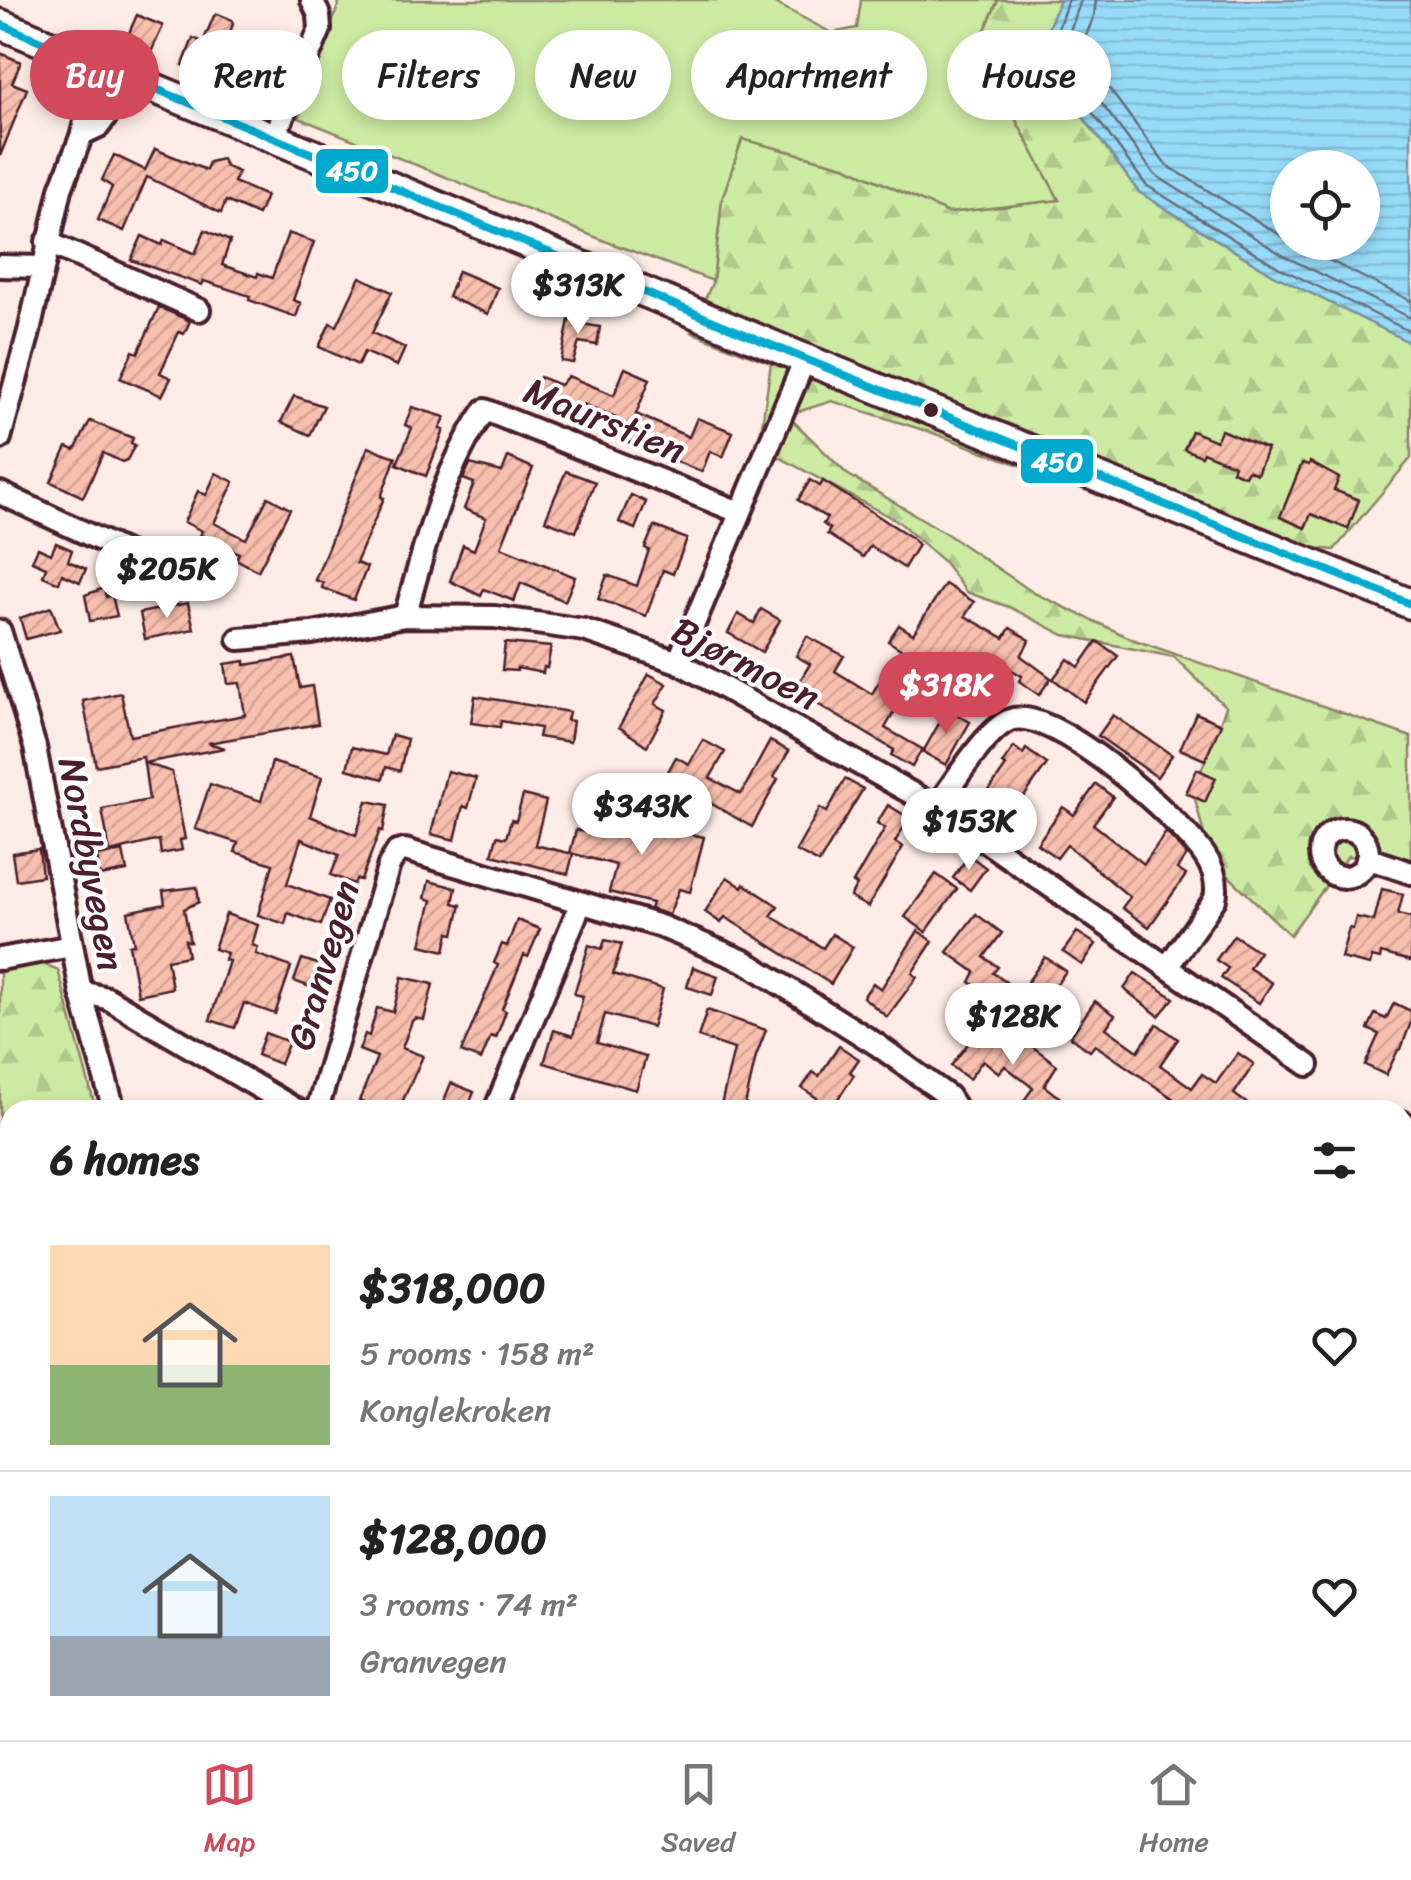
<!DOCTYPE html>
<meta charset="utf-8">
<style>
body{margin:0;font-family:Sriracha,sans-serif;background:#f2f2f2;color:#222;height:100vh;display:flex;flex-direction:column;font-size:38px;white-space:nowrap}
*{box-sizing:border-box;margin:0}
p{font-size:32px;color:#767676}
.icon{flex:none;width:55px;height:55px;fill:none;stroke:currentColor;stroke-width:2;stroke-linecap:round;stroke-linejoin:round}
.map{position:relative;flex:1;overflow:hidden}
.panel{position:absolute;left:0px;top:1100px;width:1412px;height:640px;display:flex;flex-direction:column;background:#fff;border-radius:30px 30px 0 0;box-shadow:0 5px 15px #0003}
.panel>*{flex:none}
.banner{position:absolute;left:30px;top:30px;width:1352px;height:90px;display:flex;gap:20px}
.fabs{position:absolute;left:1270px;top:150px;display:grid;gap:20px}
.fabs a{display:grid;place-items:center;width:110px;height:110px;border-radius:50%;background:#fff;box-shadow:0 5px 15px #0003;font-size:50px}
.price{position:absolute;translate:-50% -85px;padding:0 22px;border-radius:35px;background:#fff;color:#222;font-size:32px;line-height:65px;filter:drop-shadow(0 2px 5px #0008)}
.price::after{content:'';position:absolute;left:50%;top:60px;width:30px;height:22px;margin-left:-15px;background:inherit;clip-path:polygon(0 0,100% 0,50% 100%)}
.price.active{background:#d1495b;color:#fff}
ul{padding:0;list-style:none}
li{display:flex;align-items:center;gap:30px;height:250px;padding:0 50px}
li+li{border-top:2px solid #e0e0e0}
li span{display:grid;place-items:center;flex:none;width:280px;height:200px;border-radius:0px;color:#555}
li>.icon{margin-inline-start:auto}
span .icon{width:120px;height:120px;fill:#fffc;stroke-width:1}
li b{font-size:42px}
h2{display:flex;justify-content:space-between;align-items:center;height:120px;padding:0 50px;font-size:42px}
.chip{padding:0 35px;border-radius:45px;background:#fff;box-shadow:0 5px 15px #0003;font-size:35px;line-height:90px}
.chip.active{background:#d1495b;color:#fff}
.dock{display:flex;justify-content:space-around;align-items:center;height:140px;border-top:2px solid #e0e0e0;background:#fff;font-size:28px;color:#767676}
.dock a{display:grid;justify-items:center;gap:5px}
.dock .active{color:#d1495b}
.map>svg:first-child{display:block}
.forest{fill:url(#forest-firs);stroke:#8b8466;stroke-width:2.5}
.green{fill:#cceaa2;stroke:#8b8466;stroke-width:2.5}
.water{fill:url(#water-rules);stroke:#7890a6;stroke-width:2.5;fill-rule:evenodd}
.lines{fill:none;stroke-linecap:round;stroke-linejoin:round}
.shore{stroke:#686b7d;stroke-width:2.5}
.building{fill:url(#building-hatch);stroke:#4a1f2b;stroke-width:2.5}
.minor-casing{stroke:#4a1f2b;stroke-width:28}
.secondary-casing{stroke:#4a1f2b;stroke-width:35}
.minor{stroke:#fff;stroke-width:20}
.secondary{stroke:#fff;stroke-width:28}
.bus-1-casing{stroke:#fff;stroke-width:15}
.bus-1{stroke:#00a9ce;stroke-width:8}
.bus-dot{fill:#4a1f2b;stroke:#fff;stroke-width:4}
.labels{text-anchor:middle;stroke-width:8;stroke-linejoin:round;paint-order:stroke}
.street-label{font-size:38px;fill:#4a1f2b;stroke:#fff}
.line-badge{stroke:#fff;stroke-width:4}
.badge-label{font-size:28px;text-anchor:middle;font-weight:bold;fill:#fff}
</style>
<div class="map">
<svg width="1411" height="1740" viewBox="0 0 1411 1740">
<defs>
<pattern id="forest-firs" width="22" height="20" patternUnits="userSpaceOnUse" patternTransform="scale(2.5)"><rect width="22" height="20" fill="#cceaa2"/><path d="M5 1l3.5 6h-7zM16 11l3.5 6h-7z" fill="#b1c88c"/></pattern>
<pattern id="water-rules" width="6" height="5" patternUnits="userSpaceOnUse" patternTransform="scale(2.5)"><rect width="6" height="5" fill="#96dcf8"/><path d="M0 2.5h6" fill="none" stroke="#83bcd5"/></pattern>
<pattern id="building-hatch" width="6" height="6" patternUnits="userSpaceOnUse" patternTransform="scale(2.5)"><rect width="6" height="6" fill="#f7bfad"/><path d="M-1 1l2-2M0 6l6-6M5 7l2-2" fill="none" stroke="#d5a495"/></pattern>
</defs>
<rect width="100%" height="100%" fill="#fdece6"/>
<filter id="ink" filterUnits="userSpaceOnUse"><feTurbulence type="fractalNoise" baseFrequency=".01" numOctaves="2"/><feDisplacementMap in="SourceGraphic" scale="20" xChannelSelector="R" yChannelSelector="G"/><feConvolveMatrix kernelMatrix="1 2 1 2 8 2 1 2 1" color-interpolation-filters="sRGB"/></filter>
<g filter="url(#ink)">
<g class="forest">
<polygon points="998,0 1060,0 1040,48 1072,102 1139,192 1274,275 1411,343 1411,458 1334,550 1237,540 1136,508 933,433 832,401 787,415 847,474 944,532 1034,593 1132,639 1411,737 1411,868 1348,856 1290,935 1210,858 1193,791 1226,707 1174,657 1064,635 1009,607 966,592 944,562 899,522 759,446 771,363 691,332 713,281 722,199 742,139 845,166 948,213 1059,200 977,48"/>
<polygon points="34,960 58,970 96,1110 10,1110 10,1219 0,1222 0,964"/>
<polygon points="1403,1221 1411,1236 1411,1740 1331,1740 1328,1730 1402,1730"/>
</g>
<g class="green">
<polygon points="340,0 769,0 832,33 857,28 861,0 998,0 977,48 1059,200 948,213 845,166 742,139 722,199 713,281 605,241 299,118"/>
<polygon points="10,1400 10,1539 0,1532 0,1404"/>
</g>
<path class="water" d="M1060,0H1411V343L1274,275L1139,192L1072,102L1058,98L1040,48ZM1288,168H1362V242H1288Z"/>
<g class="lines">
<g class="shore">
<polyline points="1068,0 1051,48 1065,87 1080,96 1146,185 1278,267 1411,332"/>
<polyline points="1081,0 1064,48 1075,77 1090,88 1155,175 1284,256 1411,318"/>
<polyline points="1096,0 1094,16 1081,48 1087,67 1102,79 1165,164 1288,240"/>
<polyline points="1292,242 1411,301"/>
</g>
</g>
<g class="building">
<polygon points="218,14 232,20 233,24 214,77 183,65 193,38 203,42 214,16"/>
<polygon points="137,15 163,26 146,63 121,51"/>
<polygon points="0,53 21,62 12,83 27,89 0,156"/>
<polygon points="155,149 206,170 209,162 222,159 225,166 238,172 234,182 266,196 258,215 226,201 221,213 147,177 124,231 98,220 112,187 102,180 114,155 145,170"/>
<polygon points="205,230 230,241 222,265 257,277 258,273 272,278 288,233 314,242 293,300 301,303 296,317 249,300 250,296 204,281 202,285 131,260 142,236 162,245 164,240 195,254"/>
<polygon points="458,271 498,288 488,314 448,297"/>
<polygon points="360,277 392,292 372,333 405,348 397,366 364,352 358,365 319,347 330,323 337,326"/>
<polygon points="159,307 190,321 184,334 179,332 160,373 171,378 162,396 120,378 133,351 138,353"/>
<polygon points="570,315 585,318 583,324 600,327 597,345 579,342 573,363 561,361"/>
<polygon points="625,368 650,379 636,414 689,437 697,418 733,432 723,457 710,451 702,472 609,434 616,417 583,404 576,421 530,402 540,377 560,385 568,376 614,395"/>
<polygon points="294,396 324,406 310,435 281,422"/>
<polygon points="412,407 445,417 440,429 444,430 426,476 397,464 412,428 405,425"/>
<polygon points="90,421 133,438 131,443 135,445 127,460 122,462 103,453 83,497 51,482 67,447 75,450"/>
<polygon points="1221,430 1267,449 1257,474 1248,470 1245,476 1232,471 1234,465 1203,452 1201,456 1184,449 1192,431 1216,441"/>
<polygon points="368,447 396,457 381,497 384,498 356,563 367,567 354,600 322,588 323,583 315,580"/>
<polygon points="508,457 533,468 501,547 575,577 565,601 521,583 514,601 484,589 481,596 450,581 463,545 474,550 486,518 464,509 474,483 463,479 470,464 502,472"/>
<polygon points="1310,462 1339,478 1334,490 1359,500 1348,529 1311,514 1305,528 1280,517 1302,463 1309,465"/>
<polygon points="566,471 595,482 576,532 545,520"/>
<polygon points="216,473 234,482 214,523 246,539 268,497 290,509 258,571 236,559 239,553 200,535 202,531 184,522 198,491 206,495"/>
<polygon points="810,480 820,486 823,481 911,537 918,545 904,568 870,546 863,557 827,534 830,529 823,524 827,518 798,500"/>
<polygon points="631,495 646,502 635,529 619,522"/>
<polygon points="654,526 687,539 673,574 663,570 646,616 598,599 607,575 637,586 649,550 645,548"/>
<polygon points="56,543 72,550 68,561 86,569 80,582 62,574 59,583 43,576 46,567 32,561 38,548 51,554"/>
<polygon points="945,584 974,602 965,616 1004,638 1010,628 1030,640 1021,656 1051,678 1039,695 1019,681 1022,676 984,654 972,675 936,653 927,666 888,641 899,625 913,634"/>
<polygon points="104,588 106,597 112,595 117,616 90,621 85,595"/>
<polygon points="188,603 194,629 145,639 140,613"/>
<polygon points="51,607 60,630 26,639 20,618"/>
<polygon points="761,609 780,620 762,652 728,633 738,614 754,623"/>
<polygon points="807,636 844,656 835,671 872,694 879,682 903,697 885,728 922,749 912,767 891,755 894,750 814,702 811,707 791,696 810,664 796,656"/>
<polygon points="1097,641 1118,656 1084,702 1053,679 1068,659 1079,667"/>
<polygon points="505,643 551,647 547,668 544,667 543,673 517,668 517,671 502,670"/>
<polygon points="294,657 300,688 312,686 318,724 208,743 225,748 144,763 143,757 96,766 83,701 121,693 130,736 245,715 240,683 228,684 225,664 245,661 245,665"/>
<polygon points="649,674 667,684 655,704 666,710 647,746 619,727"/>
<polygon points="475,696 569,712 567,720 573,721 570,742 538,737 540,728 501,721 500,727 471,723"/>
<polygon points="947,709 970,722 946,765 923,752"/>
<polygon points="1196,713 1221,724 1205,760 1180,749"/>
<polygon points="1113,715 1172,755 1157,777 1098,736"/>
<polygon points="392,735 407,739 400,771 386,767 383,779 347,769 352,747 386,755"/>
<polygon points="703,740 725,752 710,778 741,794 770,741 789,751 774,777 778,779 752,827 665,777 676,757 689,764"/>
<polygon points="1014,747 1023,754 1026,749 1047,764 1021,801 1014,796 1003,812 984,798 1006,766 1002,764"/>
<polygon points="272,762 322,777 310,816 356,835 367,801 388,805 383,831 380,830 361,880 356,879 354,884 331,875 339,855 301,839 287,884 330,900 321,925 288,913 285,924 258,915 273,864 235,852 238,843 195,829 210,784 261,801"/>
<polygon points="144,763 172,772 185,839 180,840 182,850 161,854 159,840 110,852 102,809 149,800"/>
<polygon points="1197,769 1216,778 1205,802 1186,793"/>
<polygon points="447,771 476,778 468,808 463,806 455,840 431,834"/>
<polygon points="845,779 863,789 819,863 796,851 820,808 827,812"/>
<polygon points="1096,784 1113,797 1093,824 1144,864 1166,832 1187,855 1177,869 1186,875 1149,927 1122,908 1130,897 1067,845 1057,858 1037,844 1063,807 1074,815"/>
<polygon points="523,795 546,801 535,845 573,854 568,874 492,855 497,836 506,838 511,820 516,821"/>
<polygon points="888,805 909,818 895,842 903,847 868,907 850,897 857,885 853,883 885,828 877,823"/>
<polygon points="590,812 704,837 690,892 679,889 669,915 650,909 652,903 609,892 616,865 570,853 576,830 584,832"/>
<polygon points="39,849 42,876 16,880 12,853"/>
<polygon points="123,851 127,871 100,876 97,856"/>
<polygon points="969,855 986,868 970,890 953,878"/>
<polygon points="936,874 957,889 926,932 905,917"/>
<polygon points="727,877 742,887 744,884 778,906 771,916 823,948 832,934 853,947 831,984 725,917 721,923 705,912"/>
<polygon points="429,881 456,888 453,903 461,905 454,934 449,933 445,951 421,945 432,900 425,898"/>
<polygon points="197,887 199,902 184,909 190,942 185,940 188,956 167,960 172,988 138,995 129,945 134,944 128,912 165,904 163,891"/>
<polygon points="1382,889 1403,894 1398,914 1411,917 1411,961 1381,953 1380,959 1372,957 1370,965 1341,958 1349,928 1353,929 1356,917 1374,921"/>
<polygon points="226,914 258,925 252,945 258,947 256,954 291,967 275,1014 244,1003 235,1028 210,1020 229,961 224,960 227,953 214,949"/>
<polygon points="976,914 1002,933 984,957 998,967 993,973 1006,982 994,999 970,982 975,972 947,952"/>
<polygon points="517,920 540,929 528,957 524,955 502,1009 506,1011 496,1038 491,1036 481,1060 461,1052 498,965 494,963 502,944 507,946"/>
<polygon points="918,931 933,941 912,973 917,977 887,1017 863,997 873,983 881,989"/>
<polygon points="1077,932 1096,944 1082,965 1063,952"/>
<polygon points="1234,935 1259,952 1249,968 1272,983 1259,1003 1221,978 1228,968 1216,960"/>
<polygon points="605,940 622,944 613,974 663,989 652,1027 605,1014 597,1043 646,1057 636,1090 544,1063 554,1030 573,1036 583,996 574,994 589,945 602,949"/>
<polygon points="1045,957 1066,971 1033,1018 1012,1004"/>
<polygon points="302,959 327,967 318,990 294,981"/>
<polygon points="693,967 718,976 712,995 687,987"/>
<polygon points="1135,973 1174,998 1159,1016 1124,989"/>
<polygon points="402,977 433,984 424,1020 415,1018 412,1021 402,1048 423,1056 401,1105 398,1103 395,1110 381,1110 359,1101 377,1057 359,1050 365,1034 369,1036 377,1008 393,1012"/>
<polygon points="1095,1001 1115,1015 1106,1028 1138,1051 1157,1024 1178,1039 1160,1065 1192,1088 1202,1074 1216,1083 1238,1053 1254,1064 1234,1094 1256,1110 1190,1110 1095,1045 1090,1051 1070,1037"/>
<polygon points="1394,1003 1411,1011 1411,1022 1401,1049 1398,1050 1386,1075 1365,1065 1379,1034 1368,1029 1375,1014 1386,1019"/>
<polygon points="707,1010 766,1030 756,1056 744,1110 720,1110 734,1049 698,1037"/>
<polygon points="983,1024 1021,1053 1028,1043 1057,1065 1044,1086 1077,1110 1017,1110 1033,1088 1005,1066 999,1073 983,1060 969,1079 951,1066"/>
<polygon points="265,1033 289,1042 280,1064 257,1055"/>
<polygon points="839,1046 859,1059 850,1072 854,1075 832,1108 802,1088 813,1072 819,1076"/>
<polygon points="451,1083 474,1092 467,1110 440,1110"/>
</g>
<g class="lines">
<defs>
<g id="minor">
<polyline points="82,134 99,126 133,79"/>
<polyline points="274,138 320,29 319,15 312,0"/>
<polyline points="47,242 199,310"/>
<polyline points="0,266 41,267"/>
<polyline points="0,438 29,332 61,189 82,134 99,65"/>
<polyline points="0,493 198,586"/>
<path d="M405,616C425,546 443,470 485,410L739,512"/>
<polyline points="0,631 35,747 81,992 114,1110"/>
<polyline points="239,639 312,633 405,616 495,617 584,630 678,662 936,807 1308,1065"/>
<polyline points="678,662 805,359"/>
<path d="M936,807C953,785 986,729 1010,720C1052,704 1182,821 1205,856C1214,869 1218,884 1215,899L1168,966"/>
<circle cx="1344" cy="853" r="24"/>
<polyline points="1367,858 1411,873"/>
<polyline points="0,959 72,946"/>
<polyline points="81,992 107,998 297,1110"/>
<polyline points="317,1110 389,865 397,852 405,850 660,926 746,962 876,1044 948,1096 957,1110"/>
<polyline points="495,1110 581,903"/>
<polyline points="1402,1122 1411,1127"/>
<polyline points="1025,1730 1048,1740"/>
<polyline points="1326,1730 1332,1740"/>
</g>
<polyline id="secondary" points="0,24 805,359 1411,604"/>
</defs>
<use href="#minor" class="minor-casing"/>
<use href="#secondary" class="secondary-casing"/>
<use href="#minor" class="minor"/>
<use href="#secondary" class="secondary"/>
<defs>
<polyline id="bus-1" points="0,24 805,359 1411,604"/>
</defs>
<use href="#bus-1" class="bus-1-casing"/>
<use href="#bus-1" class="bus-1"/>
</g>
</g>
<circle class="bus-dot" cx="931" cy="410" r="9"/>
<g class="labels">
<g class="street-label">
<text transform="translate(605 420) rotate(22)" y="13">Maurstien</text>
<text transform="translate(746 663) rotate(27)" y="13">Bjørmoen</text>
<text transform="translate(92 864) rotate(79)" y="13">Nordbyvegen</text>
<text transform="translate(323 965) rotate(-74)" y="13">Granvegen</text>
</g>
</g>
<g class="line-badge">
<rect x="314" y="147" width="76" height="48" rx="10" fill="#00a9ce"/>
<rect x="1019" y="437" width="76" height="48" rx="10" fill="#00a9ce"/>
</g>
<g class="badge-label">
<text x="352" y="180">450</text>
<text x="1057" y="471">450</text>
</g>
</svg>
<div class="fabs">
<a><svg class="icon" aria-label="locate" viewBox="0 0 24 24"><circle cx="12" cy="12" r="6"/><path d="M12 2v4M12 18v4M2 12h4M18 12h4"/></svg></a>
</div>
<b class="price" style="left:578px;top:337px">$313K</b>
<b class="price" style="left:167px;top:621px">$205K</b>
<b class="price active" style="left:946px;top:737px">$318K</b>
<b class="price" style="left:642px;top:858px">$343K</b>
<b class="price" style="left:969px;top:873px">$153K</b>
<b class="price" style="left:1013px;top:1068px">$128K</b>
<div class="banner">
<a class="chip active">Buy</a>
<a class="chip">Rent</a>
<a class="chip">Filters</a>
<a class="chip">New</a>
<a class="chip">Apartment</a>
<a class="chip">House</a>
</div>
<section class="panel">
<h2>6 homes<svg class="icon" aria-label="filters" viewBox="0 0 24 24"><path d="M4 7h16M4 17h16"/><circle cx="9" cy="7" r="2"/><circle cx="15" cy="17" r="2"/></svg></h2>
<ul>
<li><span style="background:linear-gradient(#ffd9b3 60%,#8fb573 0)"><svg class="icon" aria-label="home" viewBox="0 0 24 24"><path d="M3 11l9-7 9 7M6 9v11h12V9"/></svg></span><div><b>$318,000</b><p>5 rooms · 158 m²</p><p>Konglekroken</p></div><svg class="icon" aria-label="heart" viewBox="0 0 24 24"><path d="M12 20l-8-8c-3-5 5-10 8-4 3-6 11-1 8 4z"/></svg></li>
<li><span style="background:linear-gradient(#bfe0f5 70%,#9aa5b1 0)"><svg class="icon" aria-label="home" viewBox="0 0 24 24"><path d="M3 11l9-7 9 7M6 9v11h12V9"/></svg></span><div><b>$128,000</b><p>3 rooms · 74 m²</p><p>Granvegen</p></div><svg class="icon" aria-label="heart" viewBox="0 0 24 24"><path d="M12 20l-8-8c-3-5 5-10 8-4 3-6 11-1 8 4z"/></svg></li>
</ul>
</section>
</div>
<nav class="dock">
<a class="active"><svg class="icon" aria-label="map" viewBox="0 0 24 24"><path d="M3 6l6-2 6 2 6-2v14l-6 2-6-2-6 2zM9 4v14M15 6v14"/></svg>Map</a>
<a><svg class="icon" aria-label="saved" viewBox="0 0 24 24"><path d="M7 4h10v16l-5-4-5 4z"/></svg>Saved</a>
<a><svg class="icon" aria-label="home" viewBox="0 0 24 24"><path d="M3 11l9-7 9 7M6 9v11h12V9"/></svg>Home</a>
</nav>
